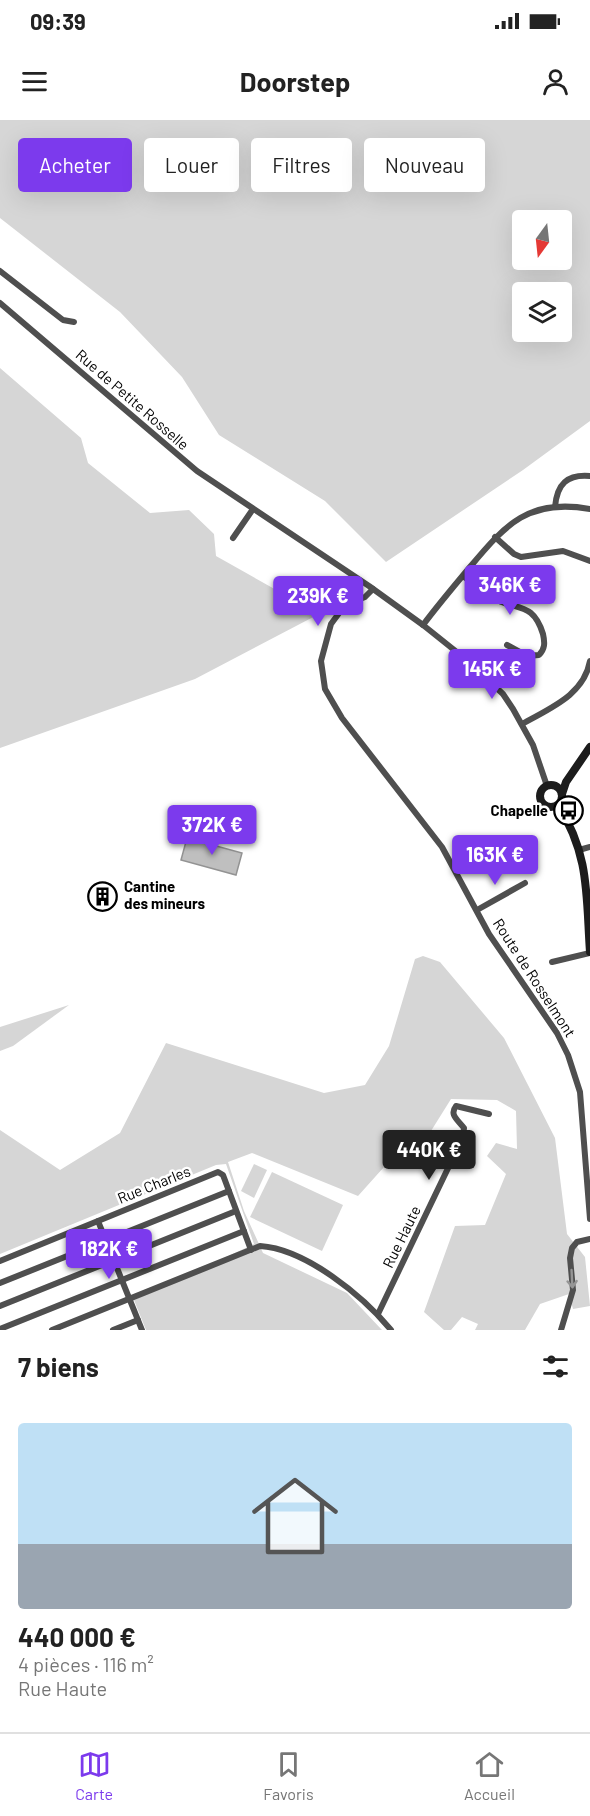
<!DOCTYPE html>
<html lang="fr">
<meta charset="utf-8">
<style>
body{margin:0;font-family:Barlow,sans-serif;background:#f2f2f2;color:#222;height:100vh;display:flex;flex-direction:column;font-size:22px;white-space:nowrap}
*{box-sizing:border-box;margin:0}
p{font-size:20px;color:#767676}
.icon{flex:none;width:33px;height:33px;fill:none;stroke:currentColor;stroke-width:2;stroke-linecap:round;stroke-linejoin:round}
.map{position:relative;height:1210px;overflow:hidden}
.drawer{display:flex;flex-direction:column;background:#fff;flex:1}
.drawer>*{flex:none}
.guide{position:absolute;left:18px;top:18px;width:555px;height:54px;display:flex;gap:12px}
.needle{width:39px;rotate:195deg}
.fabs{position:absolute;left:512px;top:90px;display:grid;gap:12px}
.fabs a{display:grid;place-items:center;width:60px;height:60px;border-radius:6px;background:#fff;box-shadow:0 6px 24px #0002;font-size:30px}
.price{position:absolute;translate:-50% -51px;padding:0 14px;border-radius:6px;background:#7c3aed;color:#fff;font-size:20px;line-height:39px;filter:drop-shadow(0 2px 3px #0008)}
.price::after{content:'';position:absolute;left:50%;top:36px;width:18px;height:14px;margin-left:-9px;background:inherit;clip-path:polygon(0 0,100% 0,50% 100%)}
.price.on{background:#222;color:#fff}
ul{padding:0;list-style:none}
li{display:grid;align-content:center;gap:12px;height:318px;padding:0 18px}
li span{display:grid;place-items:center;height:186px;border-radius:6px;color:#555}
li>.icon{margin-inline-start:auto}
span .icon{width:108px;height:108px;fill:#fffc;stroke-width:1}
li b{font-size:26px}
h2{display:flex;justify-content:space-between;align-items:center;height:72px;padding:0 18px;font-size:26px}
.chip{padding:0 21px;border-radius:6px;background:#fff;box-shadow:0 6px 24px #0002;font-size:21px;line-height:54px}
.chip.on{background:#7c3aed;color:#fff}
.status{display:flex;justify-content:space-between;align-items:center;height:42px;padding:0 30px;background:#fff;direction:ltr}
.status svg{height:16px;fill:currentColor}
header{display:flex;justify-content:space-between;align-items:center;height:78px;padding:0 18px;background:#fff;font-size:27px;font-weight:700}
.dock{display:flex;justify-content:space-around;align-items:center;height:84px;border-top:2px solid #e0e0e0;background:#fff;font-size:16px;color:#767676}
.dock a{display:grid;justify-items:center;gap:3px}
.dock .on{color:#7c3aed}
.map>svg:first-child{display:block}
.green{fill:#d6d6d6;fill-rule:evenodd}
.building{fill:#bfbfbf;stroke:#939393;stroke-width:1.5}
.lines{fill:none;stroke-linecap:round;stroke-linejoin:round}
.street{stroke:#4f4f4f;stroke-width:6}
.secondary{stroke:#1c1c1c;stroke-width:8}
.oneway{stroke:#959595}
.labels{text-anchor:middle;stroke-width:5;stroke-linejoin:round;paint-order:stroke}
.street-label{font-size:15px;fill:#000;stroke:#fff}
.poi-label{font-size:15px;font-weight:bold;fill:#000;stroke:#fff;text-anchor:end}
</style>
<div class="status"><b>09:39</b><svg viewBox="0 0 49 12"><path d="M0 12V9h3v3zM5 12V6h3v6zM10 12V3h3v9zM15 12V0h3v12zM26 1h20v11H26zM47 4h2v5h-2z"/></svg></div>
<header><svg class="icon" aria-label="menu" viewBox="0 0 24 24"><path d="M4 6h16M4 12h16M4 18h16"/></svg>Doorstep<svg class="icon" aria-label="person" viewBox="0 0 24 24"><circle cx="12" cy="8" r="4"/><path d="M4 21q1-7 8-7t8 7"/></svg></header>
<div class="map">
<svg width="590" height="1210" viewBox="0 0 590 1210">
<rect width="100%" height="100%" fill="#fff"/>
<g class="green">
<path d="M0,0H590V301L523,350L386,442L325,381L219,315L182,257L120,192L0,98ZM522,100H561V140H522ZM522,172H561V212H522Z"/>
<polygon points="0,248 81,318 88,343 150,393 189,390 214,414 216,436 319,494 195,559 0,628"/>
<polygon points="423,836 440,842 504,918 555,1018 567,1114 585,1137 590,1186 573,1189 569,1174 540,1184 525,1210 475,1210 478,1204 462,1197 451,1210 444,1210 424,1192 455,1106 485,1105 506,1054 487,1036 496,1023 517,1029 516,991 497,980 451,979 426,1019 401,1028 358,1076 252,1033 228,1042 244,1091 263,1133 347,1173 382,1210 146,1210 134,1180 254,1124 226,1044 216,1045 0,1134 0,1010 60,1050 120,1013 166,923 324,973 365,965 389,926 415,839"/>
<polygon points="69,885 13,926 0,931 0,907"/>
<polygon points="254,1044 267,1050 254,1078 241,1071"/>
<polygon points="272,1052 343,1085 322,1131 250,1097"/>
</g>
<polygon class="building" points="187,718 242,733 236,755 181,740"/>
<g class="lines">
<g class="street">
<polyline points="0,151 63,200 74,202"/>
<polyline points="0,183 197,351 369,466 423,505 468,541 503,574 513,589 533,625 547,666"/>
<path d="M555,387C557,364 567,354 590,356"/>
<polyline points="495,417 514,434 521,437 563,431 590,441"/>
<polyline points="233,418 253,389"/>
<path d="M463,456C473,463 482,472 493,478C518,491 533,482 543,514C545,523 545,529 539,535L527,536L507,525"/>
<polyline points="373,469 365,477 345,485 331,504 321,541 325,569 342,598 442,727 489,814 557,913 568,935 580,972 590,1099"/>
<path d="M423,505C438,485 454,466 470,447C506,404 529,378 590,389"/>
<path d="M522,604C550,588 584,575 590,541"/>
<polyline points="579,730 590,727"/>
<polyline points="477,790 525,763"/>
<polyline points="552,842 590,833"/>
<polyline points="98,1101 142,1210"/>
<polyline points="0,1141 218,1052 223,1055 251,1130"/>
<polyline points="0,1163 229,1071"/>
<polyline points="0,1186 236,1091"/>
<path d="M378,1194L463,1017L464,1008C458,1000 449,995 456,986L489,994"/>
<polyline points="0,1209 244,1111"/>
<path d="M52,1210L260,1126C306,1129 363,1176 391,1210"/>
<polyline points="113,1210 138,1200"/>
<polyline points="561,1210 573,1170 570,1138 572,1128 577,1122 590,1119"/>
</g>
<g class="secondary">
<circle cx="551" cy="676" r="11"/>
<polyline points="562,674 566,662 590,627"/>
<path d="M558,685C590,735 586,776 590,832"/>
</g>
</g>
<defs><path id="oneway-shaft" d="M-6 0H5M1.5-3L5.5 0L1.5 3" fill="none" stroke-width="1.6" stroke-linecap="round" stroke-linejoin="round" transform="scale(1.5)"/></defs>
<use class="oneway" href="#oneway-shaft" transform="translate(572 1159) rotate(87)"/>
<defs>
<symbol id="bus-ring" viewBox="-11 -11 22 22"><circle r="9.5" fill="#fff" stroke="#000" stroke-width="1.5"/><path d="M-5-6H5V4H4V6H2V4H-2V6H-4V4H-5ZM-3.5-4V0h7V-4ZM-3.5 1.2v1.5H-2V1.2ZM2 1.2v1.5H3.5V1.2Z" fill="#000"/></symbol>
<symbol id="building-ring" viewBox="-11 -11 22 22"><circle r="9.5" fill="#fff" stroke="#000" stroke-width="1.5"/><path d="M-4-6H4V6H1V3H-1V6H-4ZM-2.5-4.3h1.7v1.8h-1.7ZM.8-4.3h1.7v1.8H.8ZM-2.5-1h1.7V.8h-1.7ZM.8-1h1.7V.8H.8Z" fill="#000"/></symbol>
</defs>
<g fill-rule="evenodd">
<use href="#bus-ring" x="552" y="674" width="33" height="33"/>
<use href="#building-ring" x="86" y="760" width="33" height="33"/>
</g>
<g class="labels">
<g class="street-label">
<text transform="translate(132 280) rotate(41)" y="5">Rue de Petite Rosselle</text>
<text transform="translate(534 858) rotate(57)" y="5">Route de Rosselmont</text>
<text transform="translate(154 1065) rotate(-22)" y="5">Rue Charles</text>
<text transform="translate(402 1117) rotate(-64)" y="5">Rue Haute</text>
</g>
<g class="poi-label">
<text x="548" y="696">Chapelle</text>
<text x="124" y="772" text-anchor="start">Cantine<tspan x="124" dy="17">des mineurs</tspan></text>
</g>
</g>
</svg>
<div class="fabs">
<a><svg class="needle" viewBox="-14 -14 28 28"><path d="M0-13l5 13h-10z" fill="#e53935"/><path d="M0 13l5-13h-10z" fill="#767676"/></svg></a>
<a><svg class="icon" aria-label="layers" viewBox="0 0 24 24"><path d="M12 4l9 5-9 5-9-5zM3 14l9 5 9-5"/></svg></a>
</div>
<b class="price" style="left:510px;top:496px">346K €</b>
<b class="price" style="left:318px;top:507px">239K €</b>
<b class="price" style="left:492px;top:580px">145K €</b>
<b class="price" style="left:212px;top:736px">372K €</b>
<b class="price" style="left:495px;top:766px">163K €</b>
<b class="price on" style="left:429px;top:1061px">440K €</b>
<b class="price" style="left:109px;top:1160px">182K €</b>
<div class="guide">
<a class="chip on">Acheter</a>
<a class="chip">Louer</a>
<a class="chip">Filtres</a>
<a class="chip">Nouveau</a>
</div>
</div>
<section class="drawer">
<h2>7 biens<svg class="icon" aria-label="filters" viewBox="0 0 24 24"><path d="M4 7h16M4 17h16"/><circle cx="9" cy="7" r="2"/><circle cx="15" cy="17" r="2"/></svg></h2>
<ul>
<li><span style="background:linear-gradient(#bfe0f5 65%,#9aa5b1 0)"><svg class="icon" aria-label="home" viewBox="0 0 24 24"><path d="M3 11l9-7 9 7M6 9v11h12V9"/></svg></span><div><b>440 000 €</b><p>4 pièces · 116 m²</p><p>Rue Haute</p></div></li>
</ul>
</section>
<nav class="dock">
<a class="on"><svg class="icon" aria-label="map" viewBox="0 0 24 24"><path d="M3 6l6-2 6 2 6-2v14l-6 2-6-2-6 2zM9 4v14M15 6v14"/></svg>Carte</a>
<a><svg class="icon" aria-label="saved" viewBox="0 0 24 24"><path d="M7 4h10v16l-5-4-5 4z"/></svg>Favoris</a>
<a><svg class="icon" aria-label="home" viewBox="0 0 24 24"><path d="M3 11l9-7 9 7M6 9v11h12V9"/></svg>Accueil</a>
</nav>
